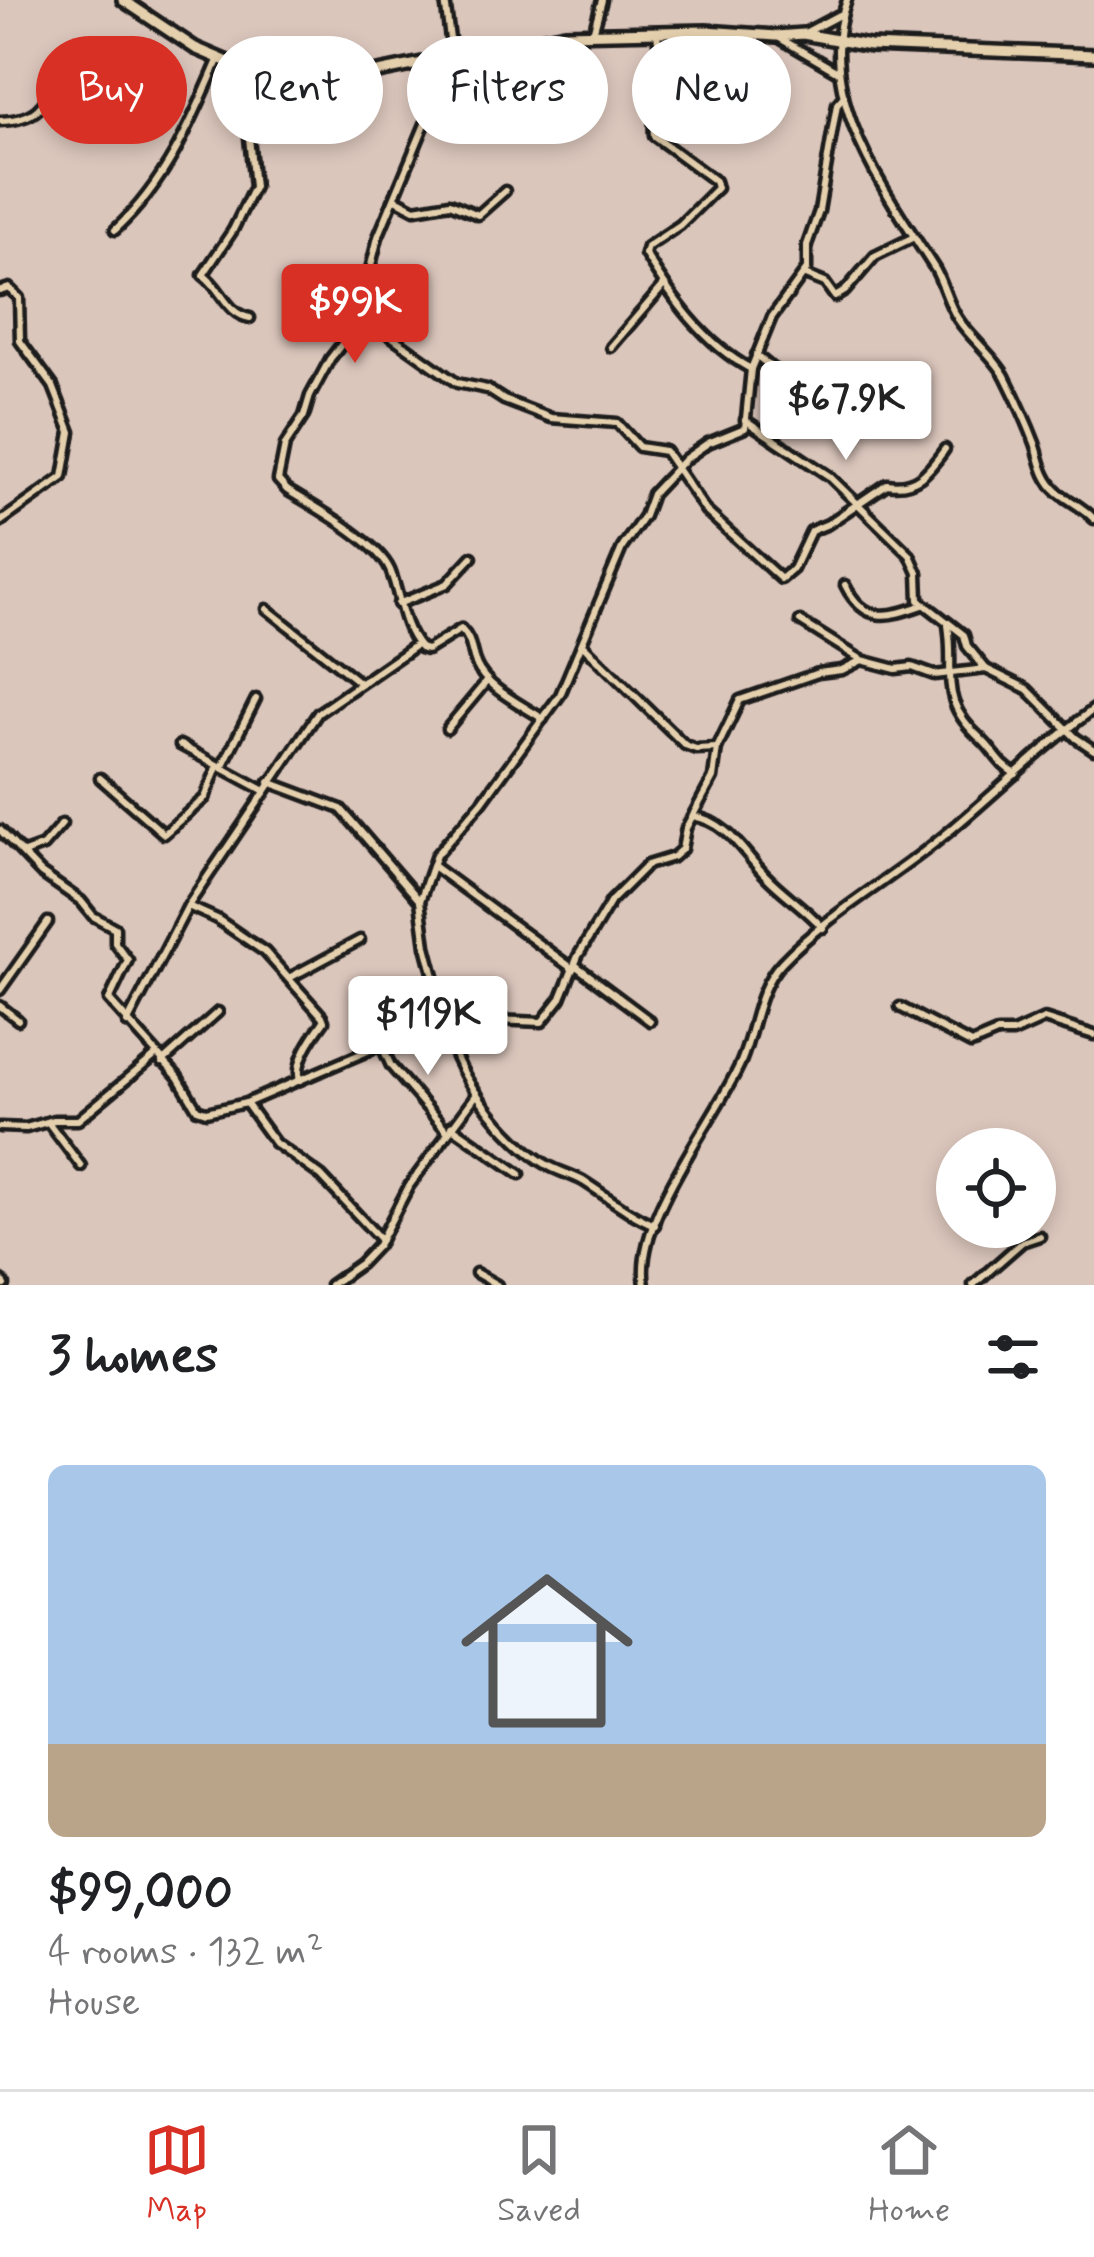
<!DOCTYPE html>
<meta charset="utf-8">
<style>
body{margin:0;font-family:Mynerve,sans-serif;background:#f2f2f2;color:#202124;height:100vh;display:flex;flex-direction:column;font-size:45px;white-space:nowrap}
*{box-sizing:border-box;margin:0}
p{font-size:39px;color:#757577}
.icon{flex:none;width:66px;height:66px;fill:none;stroke:currentColor;stroke-width:2;stroke-linecap:round;stroke-linejoin:round}
.map{position:relative;height:1285px;overflow:hidden}
.drawer{display:flex;flex-direction:column;background:#fff;flex:1}
.drawer>*{flex:none}
.banner{position:absolute;left:36px;top:36px;width:1023px;height:108px;display:flex;gap:24px}
.tools{position:absolute;left:936px;top:1128px;display:grid;gap:24px}
.tools a{display:grid;place-items:center;width:120px;height:120px;border-radius:50%;background:#fff;box-shadow:0 6px 18px #0003;font-size:60px}
.price{position:absolute;translate:-50% -102px;padding:0 27px;border-radius:12px;background:#fff;color:#222;font-size:39px;line-height:78px;filter:drop-shadow(0 3px 6px #0008)}
.price::after{content:'';position:absolute;left:50%;top:72px;width:36px;height:27px;margin-left:-18px;background:inherit;clip-path:polygon(0 0,100% 0,50% 100%)}
.price.active{background:#d93025;color:#fff}
ul{padding:0;list-style:none}
li{display:grid;align-content:center;gap:24px;height:636px;padding:0 48px}
li+li{border-top:3px solid #e0e0e0}
li span{display:grid;place-items:center;height:372px;border-radius:18px;color:#555}
li>.icon{margin-inline-start:auto}
span .icon{width:216px;height:216px;fill:#fffc;stroke-width:1}
li b{font-size:51px}
h2{display:flex;justify-content:space-between;align-items:center;height:144px;padding:0 48px;font-size:51px}
.pill{padding:0 42px;border-radius:54px;background:#fff;box-shadow:0 6px 18px #0003;font-size:42px;line-height:108px}
.pill.active{background:#d93025;color:#fff}
.tab-bar{display:flex;justify-content:space-around;align-items:center;height:168px;border-top:3px solid #e0e0e0;background:#fff;font-size:33px;color:#757577}
.tab-bar a{display:grid;justify-items:center;gap:6px}
.tab-bar .active{color:#d93025}
.map>svg:first-child{display:block}
.lines{fill:none;stroke-linecap:round;stroke-linejoin:round}
.street-casing{stroke:#1c1c1c;stroke-width:15}
.secondary-casing{stroke:#1c1c1c;stroke-width:18}
.street{stroke:#e5d0ae;stroke-width:6}
.secondary{stroke:#e5d0ae;stroke-width:9}
</style>
<div class="map">
<svg width="1094" height="1285" viewBox="0 0 1094 1285">
<rect width="100%" height="100%" fill="#dbc6bc"/>
<filter id="ink" filterUnits="userSpaceOnUse"><feTurbulence type="fractalNoise" baseFrequency=".00833" numOctaves="2"/><feDisplacementMap in="SourceGraphic" scale="24" xChannelSelector="R" yChannelSelector="G"/><feConvolveMatrix kernelMatrix="1 2 1 2 8 2 1 2 1" color-interpolation-filters="sRGB"/></filter>
<g filter="url(#ink)">
<g class="lines">
<defs>
<g id="street">
<path d="M445,0L452,55L445,76L378,237L356,326L330,359L310,396L304,416L285,445L278,480L287,490C315,507 377,541 390,570C401,596 400,624 420,648L427,650L461,629C473,641 470,650 476,664C487,689 521,704 543,719"/>
<path d="M847,0C812,95 886,192 935,269C944,285 948,304 958,319C971,339 993,355 1005,376C1015,396 1027,422 1035,443C1041,460 1042,478 1058,492C1069,501 1083,507 1094,519"/>
<polyline points="593,33 602,0"/>
<path d="M657,34C664,71 651,102 654,136L715,181L717,188L680,225L647,247L645,254C672,298 704,344 751,369"/>
<polyline points="803,34 839,15"/>
<polyline points="776,36 836,71"/>
<path d="M242,68L254,187L233,230L203,275C222,288 226,314 250,318"/>
<path d="M0,121C41,120 45,102 61,71"/>
<polyline points="396,199 415,209 450,203 478,215 505,191"/>
<path d="M115,230C166,183 192,121 219,58"/>
<polyline points="805,275 825,283 835,297 845,291 875,256 914,237"/>
<polyline points="368,279 405,298 415,291"/>
<polyline points="0,291 9,288 19,298 20,341 53,386 71,432 63,477 0,522"/>
<path d="M360,314L457,383L487,389L504,400L551,418L617,423L639,447L665,451L706,511L781,579L793,569L811,531L828,524L887,484C917,489 929,471 945,449"/>
<polyline points="611,347 664,285"/>
<polyline points="756,355 841,425 875,402"/>
<polyline points="745,420 829,476 910,555 918,573 919,600 964,635 967,646 986,669"/>
<path d="M845,585C865,625 889,617 923,605"/>
<polyline points="398,604 447,584 472,557"/>
<polyline points="267,609 360,683"/>
<polyline points="800,621 862,660 896,669 912,667 934,675 986,669 1027,689 1076,738 1094,750"/>
<path d="M948,625C956,676 936,699 982,740C995,752 999,765 1016,774"/>
<polyline points="584,646 685,745 696,749 717,748"/>
<polyline points="447,729 487,681"/>
<polyline points="180,745 265,791"/>
<polyline points="222,767 256,699"/>
<polyline points="100,778 164,834 205,798 218,765"/>
<polyline points="269,782 341,809 420,901"/>
<path d="M693,816C730,823 742,852 766,876C784,895 806,908 823,928"/>
<polyline points="0,830 41,873 81,901 93,916 115,928 115,943 128,960 109,1000 178,1077 197,1109 206,1112 246,1103 275,1143 321,1176 381,1240"/>
<polyline points="24,853 43,846 62,824"/>
<polyline points="433,866 573,969"/>
<path d="M188,906L217,919L265,952L322,1016L324,1021C313,1036 294,1062 300,1080"/>
<polyline points="575,965 650,1021"/>
<polyline points="289,978 360,940"/>
<polyline points="0,990 48,922"/>
<polyline points="0,1006 18,1020"/>
<polyline points="900,1007 971,1044 997,1033 1013,1033 1044,1019 1094,1035"/>
<polyline points="127,1023 188,906 318,713 416,645"/>
<polyline points="381,1044 391,1066 447,1131"/>
<polyline points="162,1062 218,1012"/>
<polyline points="246,1103 445,1018 426,946 420,901 436,855 482,802 560,695 622,548 644,516 652,494 685,459 708,443 745,428 751,369 772,317 807,269 807,245 819,211 837,104 844,96"/>
<polyline points="48,1122 81,1166"/>
<polyline points="451,1126 520,1174"/>
<polyline points="0,1127 26,1128 54,1120 78,1120 156,1055"/>
<path d="M655,1225C628,1214 607,1196 583,1181C572,1175 560,1172 549,1166C506,1142 448,1067 445,1018L542,1022L561,998L578,956L611,901L647,865L673,857L682,849L686,828L713,778L717,748L740,700L818,673L842,670L862,660"/>
<polyline points="476,1273 497,1285"/>
<polyline points="0,1279 5,1285"/>
<polyline points="330,1285 360,1264 378,1245 409,1186 477,1094"/>
<path d="M645,1285C633,1219 715,1121 741,1062C755,1029 756,989 782,962C827,915 890,880 940,839C992,797 1040,748 1094,709"/>
<polyline points="973,1285 1022,1242 1040,1236"/>
</g>
<polyline id="secondary" points="123,0 195,48 242,68 290,76 344,79 565,34 706,31 776,36 803,34 870,46 1094,55"/>
</defs>
<use href="#street" class="street-casing"/>
<use href="#secondary" class="secondary-casing"/>
<use href="#street" class="street"/>
<use href="#secondary" class="secondary"/>
</g>
</g>
</svg>
<div class="tools">
<a><svg class="icon" aria-label="locate" viewBox="0 0 24 24"><circle cx="12" cy="12" r="6"/><path d="M12 2v4M12 18v4M2 12h4M18 12h4"/></svg></a>
</div>
<b class="price active" style="left:355px;top:366px">$99K</b>
<b class="price" style="left:846px;top:463px">$67.9K</b>
<b class="price" style="left:428px;top:1078px">$119K</b>
<div class="banner">
<a class="pill active">Buy</a>
<a class="pill">Rent</a>
<a class="pill">Filters</a>
<a class="pill">New</a>
</div>
</div>
<section class="drawer">
<h2>3 homes<svg class="icon" aria-label="filters" viewBox="0 0 24 24"><path d="M4 7h16M4 17h16"/><circle cx="9" cy="7" r="2"/><circle cx="15" cy="17" r="2"/></svg></h2>
<ul>
<li><span style="background:linear-gradient(#a9c7e8 75%,#b9a48a 0)"><svg class="icon" aria-label="home" viewBox="0 0 24 24"><path d="M3 11l9-7 9 7M6 9v11h12V9"/></svg></span><div><b>$99,000</b><p>4 rooms · 132 m²</p><p>House</p></div></li>
</ul>
</section>
<nav class="tab-bar">
<a class="active"><svg class="icon" aria-label="map" viewBox="0 0 24 24"><path d="M3 6l6-2 6 2 6-2v14l-6 2-6-2-6 2zM9 4v14M15 6v14"/></svg>Map</a>
<a><svg class="icon" aria-label="saved" viewBox="0 0 24 24"><path d="M7 4h10v16l-5-4-5 4z"/></svg>Saved</a>
<a><svg class="icon" aria-label="home" viewBox="0 0 24 24"><path d="M3 11l9-7 9 7M6 9v11h12V9"/></svg>Home</a>
</nav>
